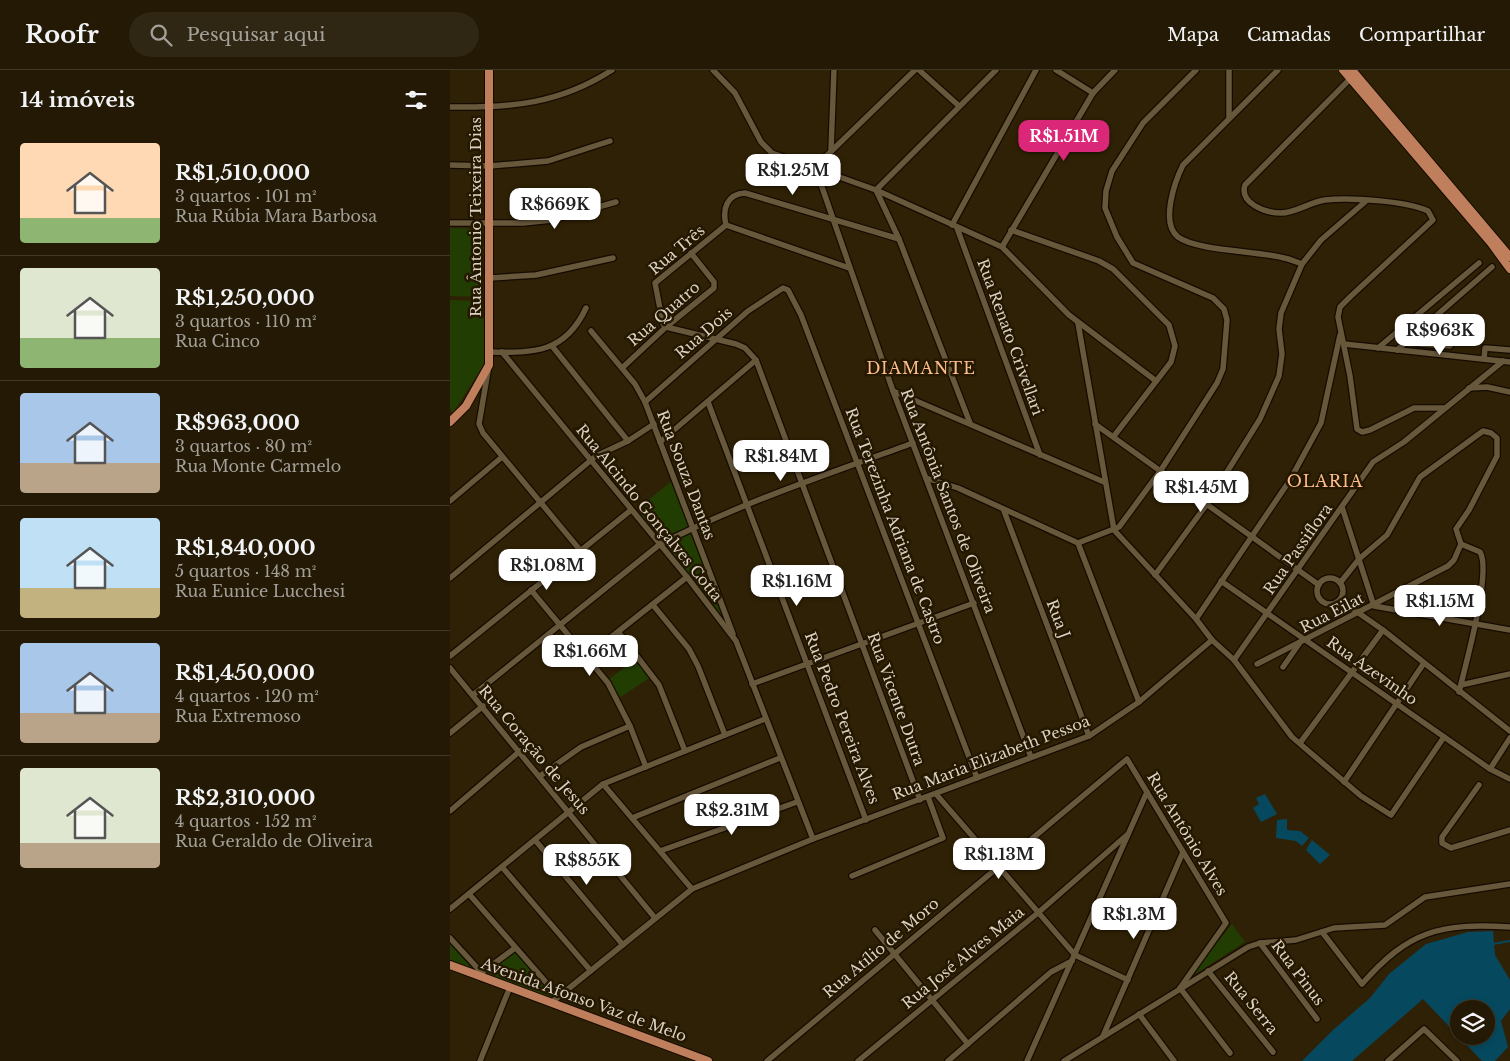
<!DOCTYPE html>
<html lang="pt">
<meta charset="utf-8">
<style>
body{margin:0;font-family:"Libre Baskerville",serif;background:#2f2613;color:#f1f3f6;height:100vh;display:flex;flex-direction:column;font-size:19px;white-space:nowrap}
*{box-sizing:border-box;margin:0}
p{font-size:16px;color:#a3a09a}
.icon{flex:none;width:28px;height:28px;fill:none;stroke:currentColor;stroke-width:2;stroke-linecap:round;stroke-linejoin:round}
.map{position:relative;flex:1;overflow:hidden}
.details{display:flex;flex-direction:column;background:#231904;width:450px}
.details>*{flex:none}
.controls{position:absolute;left:1000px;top:930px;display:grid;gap:10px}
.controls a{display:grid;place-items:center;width:45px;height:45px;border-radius:50%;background:#231904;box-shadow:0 2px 8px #0003,0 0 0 1px #403826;font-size:25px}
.price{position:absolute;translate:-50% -42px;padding:0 11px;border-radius:10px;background:#fff;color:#222;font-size:16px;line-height:32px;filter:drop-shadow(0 1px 2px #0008)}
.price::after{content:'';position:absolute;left:50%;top:30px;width:15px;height:11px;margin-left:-8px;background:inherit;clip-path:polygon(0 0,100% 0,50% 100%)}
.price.current{background:#db2777;color:#fff}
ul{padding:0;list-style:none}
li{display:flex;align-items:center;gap:15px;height:125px;padding:0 20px}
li+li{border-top:1px solid #403826}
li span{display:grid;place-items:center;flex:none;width:140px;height:100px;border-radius:5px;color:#555}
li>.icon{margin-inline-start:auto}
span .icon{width:60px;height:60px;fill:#fffc;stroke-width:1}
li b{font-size:21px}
h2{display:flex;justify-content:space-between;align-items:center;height:60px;padding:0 20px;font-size:21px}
header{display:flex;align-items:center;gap:30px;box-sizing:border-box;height:70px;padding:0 25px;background:#231904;border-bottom:1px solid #403826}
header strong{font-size:24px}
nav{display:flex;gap:28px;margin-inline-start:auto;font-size:18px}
.search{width:350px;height:45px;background:#2f2613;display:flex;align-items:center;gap:12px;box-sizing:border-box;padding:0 18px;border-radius:28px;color:#a3a09a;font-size:19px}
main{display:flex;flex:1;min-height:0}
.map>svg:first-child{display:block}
.green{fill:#223d02}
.water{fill:#06495f;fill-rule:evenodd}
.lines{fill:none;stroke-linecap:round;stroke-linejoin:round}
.stream{stroke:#06495f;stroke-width:2}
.minor-casing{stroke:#150b00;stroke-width:8}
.major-casing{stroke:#150b00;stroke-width:10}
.minor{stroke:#67573b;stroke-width:5.5}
.major{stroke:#bf7f5c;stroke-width:8}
.labels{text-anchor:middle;stroke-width:5;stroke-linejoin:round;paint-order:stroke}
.street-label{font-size:15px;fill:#dbd2c3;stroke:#251800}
.neighbourhood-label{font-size:16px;letter-spacing:1px;fill:#fdbd8a;stroke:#251800}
</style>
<header>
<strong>Roofr</strong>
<div class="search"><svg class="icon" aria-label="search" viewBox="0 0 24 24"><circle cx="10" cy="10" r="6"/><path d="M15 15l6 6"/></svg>Pesquisar aqui</div>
<nav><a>Mapa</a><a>Camadas</a><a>Compartilhar</a></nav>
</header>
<main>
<section class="details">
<h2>14 imóveis<svg class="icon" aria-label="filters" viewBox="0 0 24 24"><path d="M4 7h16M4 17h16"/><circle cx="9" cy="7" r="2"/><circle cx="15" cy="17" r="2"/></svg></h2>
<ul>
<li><span style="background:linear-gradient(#ffd9b3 75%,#8fb573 0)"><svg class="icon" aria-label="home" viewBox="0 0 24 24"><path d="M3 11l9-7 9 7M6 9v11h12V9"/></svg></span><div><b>R$1,510,000</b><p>3 quartos · 101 m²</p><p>Rua Rúbia Mara Barbosa</p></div></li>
<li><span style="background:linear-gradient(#dfe7d0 70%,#8fb573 0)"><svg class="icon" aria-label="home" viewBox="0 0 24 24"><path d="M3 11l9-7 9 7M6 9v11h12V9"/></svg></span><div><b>R$1,250,000</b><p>3 quartos · 110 m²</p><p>Rua Cinco</p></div></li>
<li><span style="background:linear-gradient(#a9c7e8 70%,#b9a48a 0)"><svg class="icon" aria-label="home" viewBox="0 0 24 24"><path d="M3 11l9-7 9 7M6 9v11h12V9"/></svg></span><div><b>R$963,000</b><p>3 quartos · 80 m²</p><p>Rua Monte Carmelo</p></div></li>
<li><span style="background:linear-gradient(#bfe0f5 70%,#c2b280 0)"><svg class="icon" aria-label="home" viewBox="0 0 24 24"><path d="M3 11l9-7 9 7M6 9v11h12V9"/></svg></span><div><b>R$1,840,000</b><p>5 quartos · 148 m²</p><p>Rua Eunice Lucchesi</p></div></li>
<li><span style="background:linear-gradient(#a9c7e8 70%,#b9a48a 0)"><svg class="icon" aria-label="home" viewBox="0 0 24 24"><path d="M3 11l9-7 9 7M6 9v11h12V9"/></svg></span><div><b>R$1,450,000</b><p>4 quartos · 120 m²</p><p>Rua Extremoso</p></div></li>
<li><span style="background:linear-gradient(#dfe7d0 75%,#b9a48a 0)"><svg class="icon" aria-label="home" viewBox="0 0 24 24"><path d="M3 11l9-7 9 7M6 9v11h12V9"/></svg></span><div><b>R$2,310,000</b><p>4 quartos · 152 m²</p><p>Rua Geraldo de Oliveira</p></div></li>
</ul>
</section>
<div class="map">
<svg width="1060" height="991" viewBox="0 0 1060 991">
<rect width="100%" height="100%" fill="#2f2105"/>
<g class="green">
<polygon points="0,158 34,159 32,227 0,226"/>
<polygon points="0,230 33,231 35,293 3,343 0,339"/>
<polygon points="223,410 240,456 210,472 185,441"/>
<polygon points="240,463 277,554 216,476"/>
<polygon points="187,588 201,607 169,628 158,610"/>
<polygon points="782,854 795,872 739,908"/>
<polygon points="0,871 27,902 0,892"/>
<polygon points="66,881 107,929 35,904"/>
</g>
<g class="water">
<polygon points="815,724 827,744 811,752 803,738 809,734 806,728"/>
<polygon points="837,749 837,760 850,761 859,768 852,776 846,771 826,768 827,750"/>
<polygon points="862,770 880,785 870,794 856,780"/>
<path d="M1043,861L1045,885L1060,910V939L1051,951L1058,977L1045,991H1032L973,929L902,991H852L883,960L920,928L939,904L976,874L1018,862ZM1009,939H1036V966H1009Z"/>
</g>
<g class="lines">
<polyline class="stream" points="1043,874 1060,871"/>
<defs>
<g id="minor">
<polyline points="263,0 285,23 311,72 322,83 426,120 552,177 619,245 706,311"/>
<polyline points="469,0 509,36"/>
<polyline points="606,0 643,23"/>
<path d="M828,0L733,95C725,111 710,153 728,167C747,181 809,181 834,188C840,189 846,192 852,194"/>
<path d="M900,9L795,115C789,133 815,143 831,143C846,143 860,132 875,130C899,127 957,131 978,141L983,150L901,226L890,237L888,247L900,306L907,359L912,362L920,360L964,338H994"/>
<path d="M0,37C60,38 110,34 162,0"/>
<polyline points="779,48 779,0"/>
<polyline points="381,80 384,0"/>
<polyline points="0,95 39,96 98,91 160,71"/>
<polyline points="365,97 443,321 581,687"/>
<polyline points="365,97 465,0"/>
<polyline points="0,153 73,153 102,150 166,132"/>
<polyline points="276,155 205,213 213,254 216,257 286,274 295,278 306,290 470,730"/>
<path d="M276,155C272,139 277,124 295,123L449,169"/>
<polyline points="276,155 399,198"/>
<polyline points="502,155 586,0"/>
<polyline points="507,158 590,385"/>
<polyline points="561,160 649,191 663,199 719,255 725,276 721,292 664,366"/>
<polyline points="552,177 643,23 665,0"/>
<polyline points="40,208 86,205 163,188"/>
<polyline points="628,253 664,460 746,549 762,570 784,590 842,667 911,726 941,745 994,667"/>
<polyline points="141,261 185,314 195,332 283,564"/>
<polyline points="962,267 970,274 1000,276 1008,261"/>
<polyline points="894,274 1060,292"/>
<polyline points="102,276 178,371"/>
<polyline points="928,278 1029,193"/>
<polyline points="947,280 1042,197"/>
<path d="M39,282C85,283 115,283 136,238"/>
<polyline points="52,282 237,507 286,571 363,769"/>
<polyline points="1034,289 1035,278 1060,280"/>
<polyline points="172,298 216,257 264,218 264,212 241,183"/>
<polyline points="38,301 29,354 33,363 130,480"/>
<polyline points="1019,318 1037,317 1060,322"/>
<polyline points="443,321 654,412"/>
<polyline points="195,332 298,241 333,218 338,220 351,245 527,708"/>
<polyline points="258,332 416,750"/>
<polyline points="520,353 449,169 426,120 546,0"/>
<polyline points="645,354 869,515"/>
<polyline points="210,372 306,290"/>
<polyline points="476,408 508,418 628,473 669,457 711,400 767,313 773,299 777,250 774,239 763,228 683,193 667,167 655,138 656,121 662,101 693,53 746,0"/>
<polyline points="0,431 52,387"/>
<polyline points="892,437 924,536 1060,560"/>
<polyline points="554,441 639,666"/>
<polyline points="628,473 689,632"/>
<polyline points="705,505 757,434 810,349 829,306 832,284 829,259 831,243 852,194 871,170 916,131"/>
<polyline points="0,508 146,386 178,371 204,354"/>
<circle cx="880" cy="521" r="13"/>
<polyline points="771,511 1040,699 1060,709"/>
<polyline points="81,520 158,613 180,656 196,697"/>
<polyline points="890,530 933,560 1060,661"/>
<polyline points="203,535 239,579 248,596 275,665"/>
<polyline points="746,549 840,410 871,353 890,265"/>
<polyline points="169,563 209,615 235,681"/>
<polyline points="0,586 181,440"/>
<polyline points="136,587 237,507"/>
<polyline points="784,590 923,392 954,372 1053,291"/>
<polyline points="807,594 998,496 1004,490 1011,474 1006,459 1019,440 1047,386 1047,368 1041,363 1033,361 970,407 937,465 909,489 890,513"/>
<polyline points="833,597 849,574"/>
<polyline points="0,598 205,848"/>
<polyline points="302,614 524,533"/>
<polyline points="1011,615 1060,604"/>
<path d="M1009,622C1015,597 1042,501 1030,482L1011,474"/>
<path d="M23,625L209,475C290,433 378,404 463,373"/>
<polyline points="0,663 33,636"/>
<polyline points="850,673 933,560"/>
<polyline points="1040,699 1060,668"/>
<polyline points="90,706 131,677 180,656"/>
<polyline points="894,712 974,593"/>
<polyline points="153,714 242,819"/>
<polyline points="1029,715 992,767 992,773 1001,778 1060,760"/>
<polyline points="486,724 625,885 678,910"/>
<polyline points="0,741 70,681"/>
<polyline points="182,748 330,688"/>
<polyline points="85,770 173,875"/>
<polyline points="210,781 347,732"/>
<polyline points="52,797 141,901"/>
<polyline points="402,806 493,768 478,727"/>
<polyline points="19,824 108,926"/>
<polyline points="0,839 153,714 315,649"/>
<polyline points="425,860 518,974"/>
<path d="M872,862L912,914C959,860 991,853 1060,857"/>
<polyline points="0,868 32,903"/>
<polyline points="810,873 867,949"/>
<polyline points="758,901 823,982"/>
<polyline points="30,904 65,878"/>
<polyline points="730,918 780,983"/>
<polyline points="102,932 242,819 363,769 639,666 689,632 762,570"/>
<polyline points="689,944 724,991"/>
<polyline points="653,966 733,782"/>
<polyline points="30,991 60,917"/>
<polyline points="317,991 677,689 776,853 730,918"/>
<polyline points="408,991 589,842 678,764"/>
<polyline points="498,991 601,902 622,891"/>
<polyline points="577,991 697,722"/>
<polyline points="614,991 798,877 810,873 846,870 884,858 935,855 975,827 1060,814"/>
<polyline points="938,991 974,959 1007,991"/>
</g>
<g id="major">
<polyline points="893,0 1041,173 1060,199"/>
<polyline points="902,0 1060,187"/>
<polyline points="0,352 16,336 39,295 39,0"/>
<polyline points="0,895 258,991"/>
</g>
</defs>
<use href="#minor" class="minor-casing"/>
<use href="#major" class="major-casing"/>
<use href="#minor" class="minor"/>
<use href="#major" class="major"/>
</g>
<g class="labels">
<g class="street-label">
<text transform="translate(26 147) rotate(-90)" y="5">Rua Ântonio Teixeira Dias</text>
<text transform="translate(227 180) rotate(-40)" y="5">Rua Três</text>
<text transform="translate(214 244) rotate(-41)" y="5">Rua Quatro</text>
<text transform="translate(254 263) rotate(-41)" y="5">Rua Dois</text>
<text transform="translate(560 267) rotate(70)" y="5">Rua Renato Crivellari</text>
<text transform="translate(236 405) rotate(69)" y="5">Rua Souza Dantas</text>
<text transform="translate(498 431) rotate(69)" y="5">Rua Antônia Santos de Oliveira</text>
<text transform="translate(199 443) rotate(51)" y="5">Rua Alcindo Gonçalves Cotta</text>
<text transform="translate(445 456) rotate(69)" y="5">Rua Terezinha Adriana de Castro</text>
<text transform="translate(848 479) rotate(-55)" y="5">Rua Passiflora</text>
<text transform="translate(882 543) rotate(-27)" y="5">Rua Eilat</text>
<text transform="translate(608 549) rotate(69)" y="5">Rua J</text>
<text transform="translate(922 601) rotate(35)" y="5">Rua Azevinho</text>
<text transform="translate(446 629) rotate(70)" y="5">Rua Vicente Dutra</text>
<text transform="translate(392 648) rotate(69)" y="5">Rua Pedro Pereira Alves</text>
<text transform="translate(84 680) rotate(50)" y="5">Rua Coração de Jesus</text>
<text transform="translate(541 688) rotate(-21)" y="5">Rua Maria Elizabeth Pessoa</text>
<text transform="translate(737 764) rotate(59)" y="5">Rua Antônio Alves</text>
<text transform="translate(431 878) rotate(-40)" y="5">Rua Atílio de Moro</text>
<text transform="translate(513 888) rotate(-39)" y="5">Rua José Alves Maia</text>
<text transform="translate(848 903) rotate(53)" y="5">Rua Pinus</text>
<text transform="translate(134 930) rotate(20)" y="5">Avenida Afonso Vaz de Melo</text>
<text transform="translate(801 933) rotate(51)" y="5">Rua Serra</text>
</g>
<g class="neighbourhood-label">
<text x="471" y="304">DIAMANTE</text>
<text x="875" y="417">OLARIA</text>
</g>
</g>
</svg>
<div class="controls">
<a><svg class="icon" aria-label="layers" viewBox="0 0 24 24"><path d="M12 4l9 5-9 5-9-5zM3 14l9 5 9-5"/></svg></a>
</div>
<b class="price current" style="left:614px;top:92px">R$1.51M</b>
<b class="price" style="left:343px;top:126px">R$1.25M</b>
<b class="price" style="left:105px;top:160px">R$669K</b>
<b class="price" style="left:990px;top:286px">R$963K</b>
<b class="price" style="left:331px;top:412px">R$1.84M</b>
<b class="price" style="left:751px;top:443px">R$1.45M</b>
<b class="price" style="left:97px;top:521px">R$1.08M</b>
<b class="price" style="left:347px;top:537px">R$1.16M</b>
<b class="price" style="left:990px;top:557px">R$1.15M</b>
<b class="price" style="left:140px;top:607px">R$1.66M</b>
<b class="price" style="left:282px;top:766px">R$2.31M</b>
<b class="price" style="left:549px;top:810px">R$1.13M</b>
<b class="price" style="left:137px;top:816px">R$855K</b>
<b class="price" style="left:684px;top:870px">R$1.3M</b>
</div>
</main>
